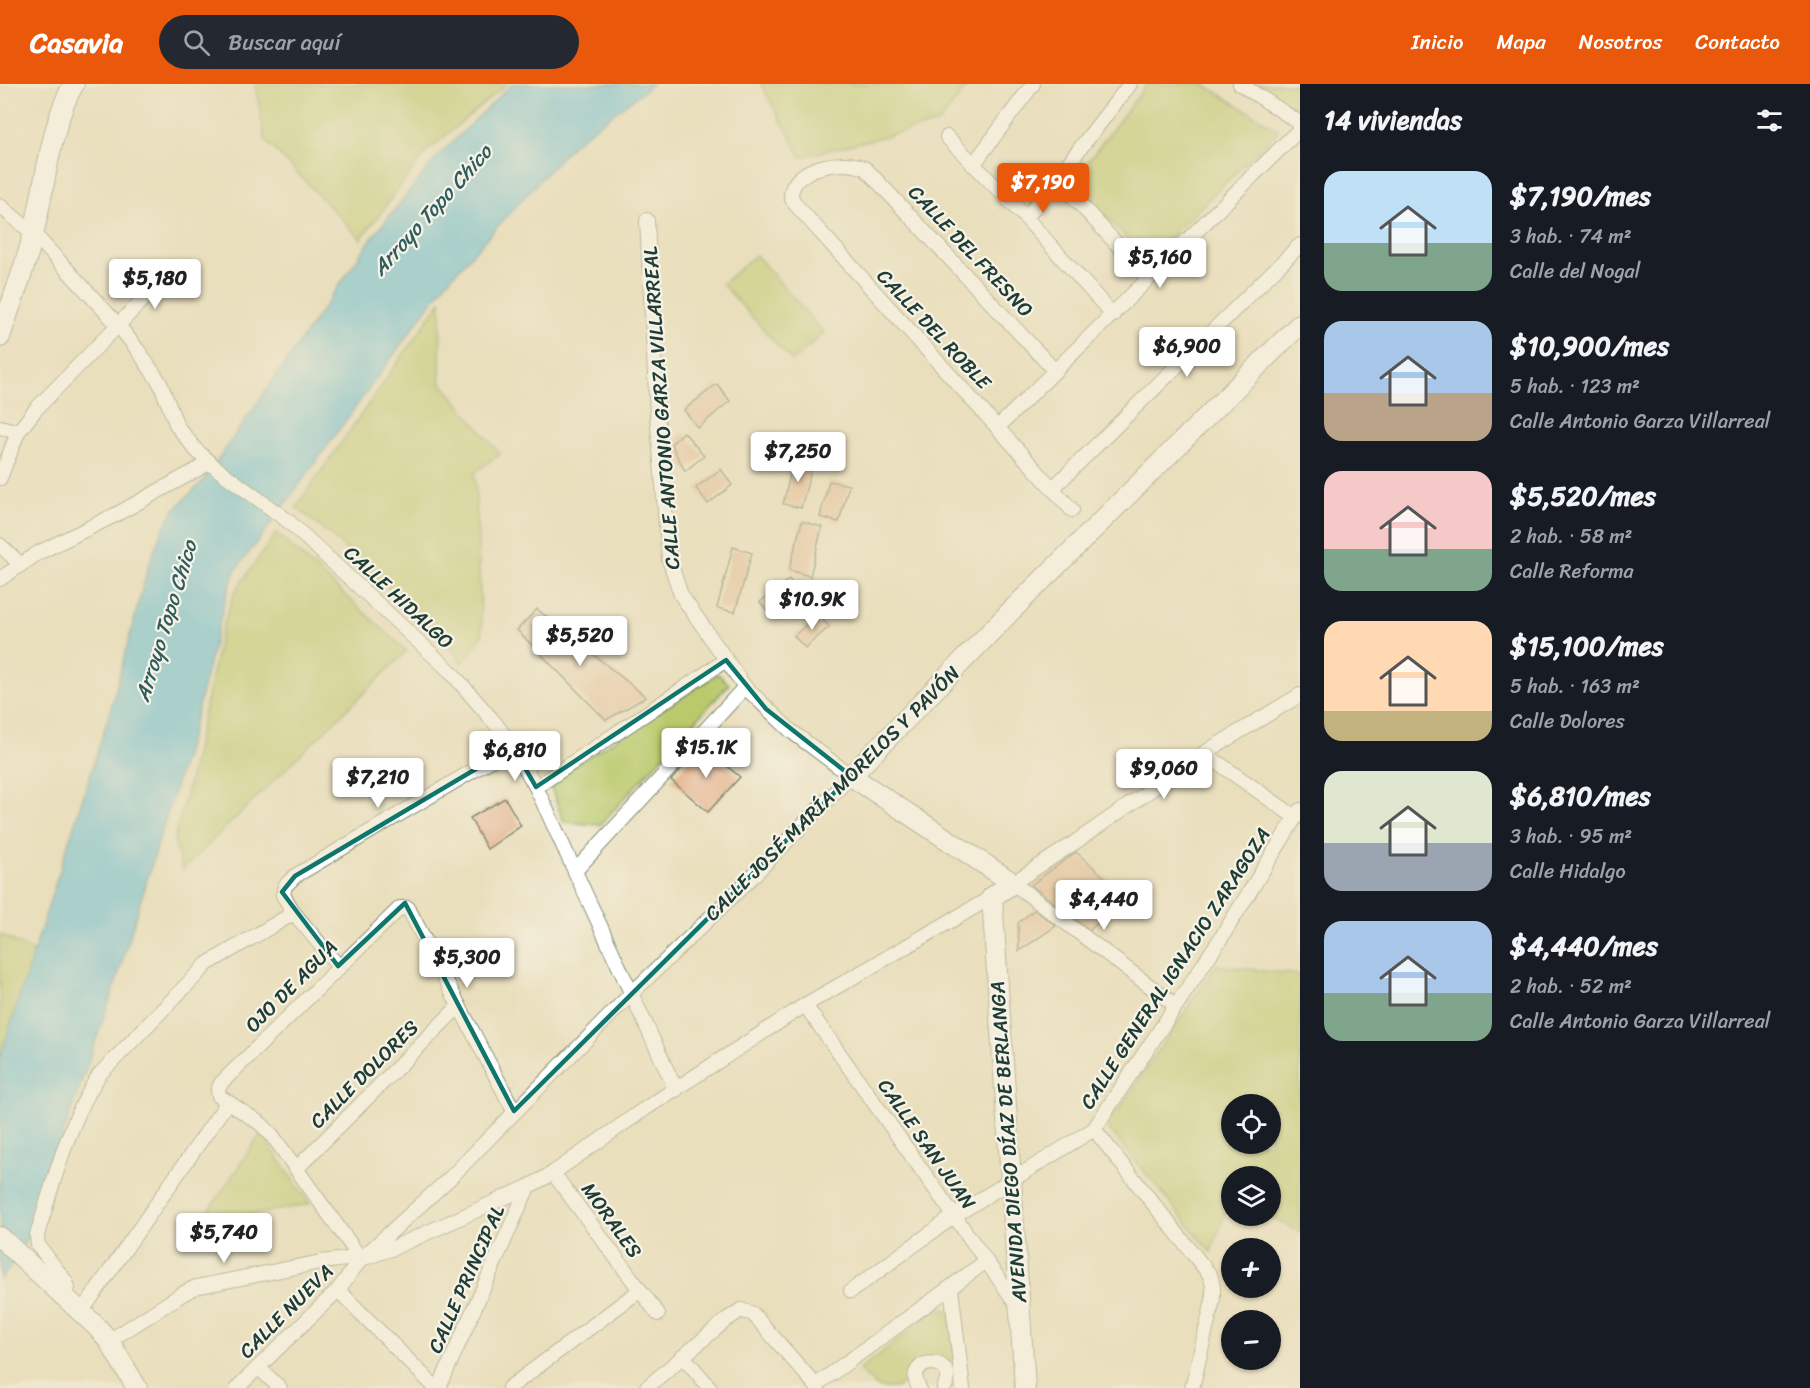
<!DOCTYPE html>
<html lang="es">
<meta charset="utf-8">
<style>
body{margin:0;font-family:Sriracha,sans-serif;background:#242831;color:#f1f3f6;height:100vh;display:flex;flex-direction:column;font-size:22px;white-space:nowrap}
*{box-sizing:border-box;margin:0}
p{font-size:20px;color:#9ea1a6}
.icon{flex:none;width:33px;height:33px;fill:none;stroke:currentColor;stroke-width:2;stroke-linecap:round;stroke-linejoin:round}
.map{position:relative;flex:1;overflow:hidden}
.details{display:flex;flex-direction:column;background:#171b24;width:510px}
.details>*{flex:none}
.controls{position:absolute;left:1221px;top:1010px;display:grid;gap:12px}
.controls a{display:grid;place-items:center;width:60px;height:60px;border-radius:50%;background:#171b24;box-shadow:0 2px 4px #0004;font-size:30px}
.price{position:absolute;translate:-50% -51px;padding:0 14px;border-radius:6px;background:#fff;color:#222;font-size:20px;line-height:39px;filter:drop-shadow(0 2px 3px #0008)}
.price::after{content:'';position:absolute;left:50%;top:36px;width:18px;height:14px;margin-left:-9px;background:inherit;clip-path:polygon(0 0,100% 0,50% 100%)}
.price.selected{background:#ea580c;color:#fff}
ul{padding:0;list-style:none}
li{display:flex;align-items:center;gap:18px;height:150px;padding:0 24px}
li span{display:grid;place-items:center;flex:none;width:168px;height:120px;border-radius:18px;color:#555}
li>.icon{margin-inline-start:auto}
span .icon{width:72px;height:72px;fill:#fffc;stroke-width:1}
li b{font-size:26px}
h2{display:flex;justify-content:space-between;align-items:center;height:72px;padding:0 24px;font-size:26px}
header{display:flex;align-items:center;gap:36px;box-sizing:border-box;height:84px;padding:0 30px;background:#ea580c;color:#fff}
header strong{font-size:28px}
nav{display:flex;gap:33px;margin-inline-start:auto;font-size:21px}
.search{width:420px;height:54px;background:#242831;display:flex;align-items:center;gap:15px;box-sizing:border-box;padding:0 21px;border-radius:33px;color:#9ea1a6;font-size:22px}
main{display:flex;flex:1;min-height:0}
.map>svg:first-child{display:block}
.green{fill:#bac96b;stroke:#6c8350;stroke-width:1.5;fill-rule:evenodd}
.water{fill:#60bede;stroke:#407e89;stroke-width:1.5}
.building{fill:#e5b893}
.lines{fill:none;stroke-linecap:round;stroke-linejoin:round}
.street-casing{stroke:#848e78;stroke-width:16}
.secondary-casing{stroke:#848e78;stroke-width:22}
.street{stroke:#fff;stroke-width:14}
.secondary{stroke:#fff;stroke-width:20}
.marked{fill:none;stroke:#0f766e;stroke-width:4.5;stroke-linejoin:round}
.labels{text-anchor:middle;stroke-width:4.5;stroke-linejoin:round;paint-order:stroke}
.street-label{font-size:20px;fill:#1f3d34;stroke:#f7f3e8}
.water-label{font-size:21px;font-style:italic;fill:#2f5d5e;stroke:#f7f3e8}
</style>
<header>
<strong>Casavia</strong>
<div class="search"><svg class="icon" aria-label="search" viewBox="0 0 24 24"><circle cx="10" cy="10" r="6"/><path d="M15 15l6 6"/></svg>Buscar aquí</div>
<nav><a>Inicio</a><a>Mapa</a><a>Nosotros</a><a>Contacto</a></nav>
</header>
<main>
<div class="map">
<svg width="1300" height="1304" viewBox="0 0 1300 1304">
<rect width="100%" height="100%" fill="#f7f3e8"/>
<filter id="ink" filterUnits="userSpaceOnUse"><feTurbulence type="fractalNoise" baseFrequency=".0167" numOctaves="2"/><feDisplacementMap in="SourceGraphic" scale="12" xChannelSelector="R" yChannelSelector="G"/><feConvolveMatrix kernelMatrix="1 2 1 2 8 2 1 2 1" color-interpolation-filters="sRGB"/></filter>
<filter id="wash" filterUnits="userSpaceOnUse"><feTurbulence type="fractalNoise" baseFrequency=".008" numOctaves="4" result="noise"/><feDisplacementMap in="SourceGraphic" scale="24" xChannelSelector="R" yChannelSelector="G"/><feGaussianBlur stdDeviation="1.35" result="paint"/><feColorMatrix in="noise" values="0 0 0 0 0 0 0 0 0 0 0 0 0 0 0 0 0 1.4 0 .05"/><feComposite in="paint" operator="in"/></filter>
<g filter="url(#wash)">
<rect width="100%" height="100%" fill="#eadfbc"/>
<g class="green">
<polygon points="255,0 507,0 425,69 361,155 265,56"/>
<polygon points="761,0 969,0 939,39 801,73"/>
<polygon points="1147,0 1203,0 1279,46 1147,176 1073,97"/>
<polygon points="1255,0 1300,0 1300,29"/>
<polygon points="756,171 824,249 792,277 722,200"/>
<polygon points="441,217 440,297 500,370 475,388 482,552 462,580 452,564 337,457 296,423"/>
<polygon points="276,449 407,567 182,786 174,756 188,703 221,548 234,509"/>
<polygon points="718,590 729,600 600,741 564,738 549,698"/>
<polygon points="0,850 35,868 0,974"/>
<path d="M1216,881L1300,891V1148L1267,1131H1270V1092H1232L1231,1114L1211,1168L1104,1039L1119,1025ZM1232,1020H1270V1059H1232Z"/>
<polygon points="261,1049 310,1120 199,1141"/>
<polygon points="939,1224 945,1225 951,1231 958,1304 945,1304 938,1276 911,1297 908,1295 897,1304 878,1304 859,1286"/>
</g>
<polygon class="water" points="512,0 653,0 573,60 445,200 264,449 235,487 226,512 191,651 116,898 45,1103 32,1146 12,1181 0,1196 0,974 109,631 148,483 160,451 173,427 203,397 372,154 437,73"/>
<g id="blocks">
<g class="building">
<polygon points="717,300 730,317 698,344 684,326"/>
<polygon points="684,348 704,372 685,387 671,360"/>
<polygon points="794,373 813,379 801,424 783,420"/>
<polygon points="721,385 732,401 708,420 696,404"/>
<polygon points="829,397 849,401 839,438 820,433"/>
<polygon points="802,437 822,443 810,492 789,486"/>
<polygon points="733,463 752,469 735,528 717,524"/>
<polygon points="789,495 800,509 771,532 760,518"/>
<polygon points="537,525 646,613 606,636 517,546"/>
<polygon points="818,530 829,543 805,564 794,552"/>
<polygon points="703,662 740,693 708,728 671,696"/>
<polygon points="505,714 521,742 487,765 470,734"/>
<polygon points="1076,768 1126,812 1090,846 1031,801"/>
<polygon points="1034,826 1056,842 1019,867 1018,839"/>
</g>
</g>
</g>
<g filter="url(#ink)">
<use href="#blocks" fill-opacity="0" stroke="#848e78" stroke-width="1.5"/>
<g class="lines">
<defs>
<g id="street">
<polyline points="1240,0 1300,39"/>
<polyline points="947,53 1026,134 1113,231"/>
<polyline points="973,81 1033,0"/>
<polyline points="1057,95 1148,194"/>
<polyline points="0,122 34,150 118,241 137,265 160,299 177,342 196,366 216,384 288,437 450,587 495,639 513,663 536,703 676,1006"/>
<polyline points="1026,134 1130,0"/>
<path d="M1055,287L866,85C845,73 790,83 791,113L796,121L1072,426"/>
<polyline points="0,343 18,348"/>
<polyline points="998,343 1300,45"/>
<polyline points="0,394 18,348 36,325 169,189"/>
<polyline points="1053,404 1300,161"/>
<polyline points="0,461 20,480"/>
<polyline points="0,495 38,469 117,430 209,379"/>
<polyline points="1204,669 1295,733"/>
<polyline points="536,703 726,576"/>
<polyline points="575,787 745,603"/>
<polyline points="338,882 294,829 283,811 285,802 295,792 513,663"/>
<polyline points="805,921 1018,1222"/>
<polyline points="1175,921 1013,799 1074,759 1204,669 1300,611"/>
<polyline points="1094,1045 1210,1191 1213,1202 1213,1216 1192,1304"/>
<polyline points="297,1084 458,923"/>
<polyline points="553,1089 658,1230"/>
<polyline points="361,1175 272,1051 261,1040 219,1012 218,1006 221,999 400,824 408,824 514,1027"/>
<polyline points="951,1204 963,1304"/>
<polyline points="338,1206 436,1304"/>
<polyline points="851,1207 954,1132 1094,1045 1221,854 1300,726"/>
<path d="M66,1213L68,1203L66,1198L38,1161L37,1151C54,1097 68,1039 99,991L207,880L294,829"/>
<polyline points="82,1227 227,1019"/>
<polyline points="109,1257 184,1209 196,1203 321,1178 347,1175 361,1175 391,1165 528,1103 553,1089 643,1026 805,921 992,813"/>
<polyline points="683,1272 710,1304"/>
<polyline points="258,1283 280,1304"/>
<polyline points="816,1301 985,1178"/>
<polyline points="237,1304 338,1206 361,1175 450,1094 631,910 743,802 851,692 791,647 745,603 681,511 669,475 657,330 647,136"/>
<polyline points="439,1304 528,1103"/>
<polyline points="509,1304 639,1207"/>
<polyline points="646,1304 726,1236 741,1226 753,1230 818,1304"/>
<path d="M919,1304C901,1271 962,1271 944,1304"/>
</g>
<g id="secondary">
<path d="M0,253C11,218 26,183 34,147C45,103 51,37 74,0"/>
<polyline points="0,1153 97,1243 109,1257 137,1304"/>
<polyline points="1025,1304 992,813 1013,799 851,692 1008,530 1300,240"/>
</g>
</defs>
<use href="#street" class="street-casing"/>
<use href="#secondary" class="secondary-casing"/>
<use href="#street" class="street"/>
<use href="#secondary" class="secondary"/>
</g>
</g>
<path d="M0 0H1300V1304H0ZM726,576L766,625L851,692L514,1027L405,819L338,882L282,808L295,792L513,663L536,703Z" fill="#eadfbc" fill-opacity=".55" fill-rule="evenodd"/>
<path class="marked" d="M726,576L766,625L851,692L514,1027L405,819L338,882L282,808L295,792L513,663L536,703Z"/>
<g class="labels">
<g class="street-label">
<text transform="translate(971 167) rotate(47)" y="7">CALLE DEL FRESNO</text>
<text transform="translate(934 245) rotate(47)" y="7">CALLE DEL ROBLE</text>
<text transform="translate(661 324) rotate(-94)" y="7">CALLE ANTONIO GARZA VILLARREAL</text>
<text transform="translate(399 513) rotate(43)" y="7">CALLE HIDALGO</text>
<text transform="translate(832 709) rotate(-45)" y="7">CALLE JOSÉ MARÍA MORELOS Y PAVÓN</text>
<text transform="translate(1175 884) rotate(-57)" y="7">CALLE GENERAL IGNACIO ZARAGOZA</text>
<text transform="translate(291 902) rotate(-45)" y="7">OJO DE AGUA</text>
<text transform="translate(364 990) rotate(-45)" y="7">CALLE DOLORES</text>
<text transform="translate(1008 1058) rotate(-94)" y="7">AVENIDA DIEGO DÍAZ DE BERLANGA</text>
<text transform="translate(927 1060) rotate(55)" y="7">CALLE SAN JUAN</text>
<text transform="translate(612 1136) rotate(54)" y="7">MORALES</text>
<text transform="translate(466 1195) rotate(-66)" y="7">CALLE PRINCIPAL</text>
<text transform="translate(286 1227) rotate(-45)" y="7">CALLE NUEVA</text>
</g>
<g class="water-label">
<text transform="translate(432 126) rotate(-48)" y="7">Arroyo Topo Chico</text>
<text transform="translate(166 537) rotate(-73)" y="7">Arroyo Topo Chico</text>
</g>
</g>
</svg>
<div class="controls">
<a><svg class="icon" aria-label="locate" viewBox="0 0 24 24"><circle cx="12" cy="12" r="6"/><path d="M12 2v4M12 18v4M2 12h4M18 12h4"/></svg></a>
<a><svg class="icon" aria-label="layers" viewBox="0 0 24 24"><path d="M12 4l9 5-9 5-9-5zM3 14l9 5 9-5"/></svg></a>
<a>+</a>
<a>−</a>
</div>
<b class="price selected" style="left:1043px;top:130px">$7,190</b>
<b class="price" style="left:1160px;top:205px">$5,160</b>
<b class="price" style="left:155px;top:226px">$5,180</b>
<b class="price" style="left:1187px;top:294px">$6,900</b>
<b class="price" style="left:798px;top:399px">$7,250</b>
<b class="price" style="left:812px;top:547px">$10.9K</b>
<b class="price" style="left:580px;top:583px">$5,520</b>
<b class="price" style="left:706px;top:695px">$15.1K</b>
<b class="price" style="left:515px;top:698px">$6,810</b>
<b class="price" style="left:1164px;top:716px">$9,060</b>
<b class="price" style="left:378px;top:725px">$7,210</b>
<b class="price" style="left:1104px;top:847px">$4,440</b>
<b class="price" style="left:467px;top:905px">$5,300</b>
<b class="price" style="left:224px;top:1180px">$5,740</b>
</div>
<section class="details">
<h2>14 viviendas<svg class="icon" aria-label="filters" viewBox="0 0 24 24"><path d="M4 7h16M4 17h16"/><circle cx="9" cy="7" r="2"/><circle cx="15" cy="17" r="2"/></svg></h2>
<ul>
<li><span style="background:linear-gradient(#bfe0f5 60%,#7fa58c 0)"><svg class="icon" aria-label="home" viewBox="0 0 24 24"><path d="M3 11l9-7 9 7M6 9v11h12V9"/></svg></span><div><b>$7,190/mes</b><p>3 hab. · 74 m²</p><p>Calle del Nogal</p></div></li>
<li><span style="background:linear-gradient(#a9c7e8 60%,#b9a48a 0)"><svg class="icon" aria-label="home" viewBox="0 0 24 24"><path d="M3 11l9-7 9 7M6 9v11h12V9"/></svg></span><div><b>$10,900/mes</b><p>5 hab. · 123 m²</p><p>Calle Antonio Garza Villarreal</p></div></li>
<li><span style="background:linear-gradient(#f6c9c9 65%,#7fa58c 0)"><svg class="icon" aria-label="home" viewBox="0 0 24 24"><path d="M3 11l9-7 9 7M6 9v11h12V9"/></svg></span><div><b>$5,520/mes</b><p>2 hab. · 58 m²</p><p>Calle Reforma</p></div></li>
<li><span style="background:linear-gradient(#ffd9b3 75%,#c2b280 0)"><svg class="icon" aria-label="home" viewBox="0 0 24 24"><path d="M3 11l9-7 9 7M6 9v11h12V9"/></svg></span><div><b>$15,100/mes</b><p>5 hab. · 163 m²</p><p>Calle Dolores</p></div></li>
<li><span style="background:linear-gradient(#dfe7d0 60%,#9aa5b1 0)"><svg class="icon" aria-label="home" viewBox="0 0 24 24"><path d="M3 11l9-7 9 7M6 9v11h12V9"/></svg></span><div><b>$6,810/mes</b><p>3 hab. · 95 m²</p><p>Calle Hidalgo</p></div></li>
<li><span style="background:linear-gradient(#a9c7e8 60%,#7fa58c 0)"><svg class="icon" aria-label="home" viewBox="0 0 24 24"><path d="M3 11l9-7 9 7M6 9v11h12V9"/></svg></span><div><b>$4,440/mes</b><p>2 hab. · 52 m²</p><p>Calle Antonio Garza Villarreal</p></div></li>
</ul>
</section>
</main>
